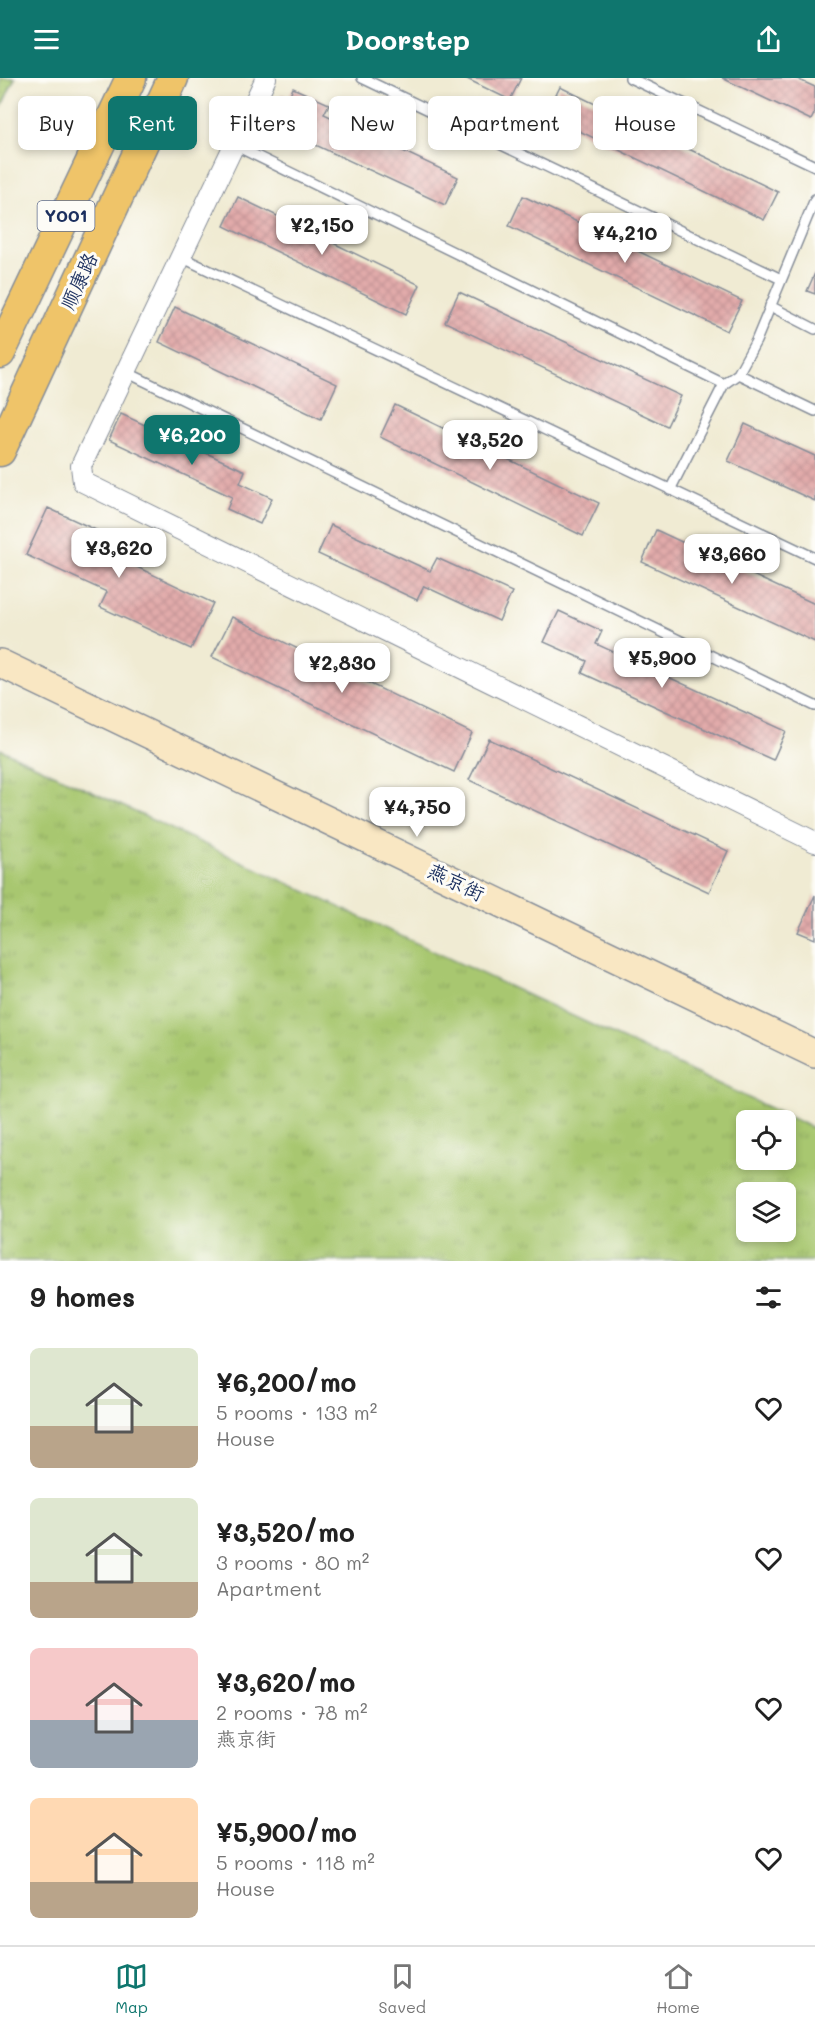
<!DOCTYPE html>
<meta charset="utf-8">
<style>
body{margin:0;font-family:Mali,"LXGW WenKai TC",sans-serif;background:#f2f2f2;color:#222;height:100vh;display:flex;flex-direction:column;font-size:22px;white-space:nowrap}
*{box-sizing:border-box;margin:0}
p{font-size:20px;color:#767676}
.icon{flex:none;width:33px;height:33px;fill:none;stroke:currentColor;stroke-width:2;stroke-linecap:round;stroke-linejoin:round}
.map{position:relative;height:1183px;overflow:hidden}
.panel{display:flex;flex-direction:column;background:#fff;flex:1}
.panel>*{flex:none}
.top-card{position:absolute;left:18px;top:18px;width:780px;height:54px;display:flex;gap:12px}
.buttons{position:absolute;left:736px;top:1032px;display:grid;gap:12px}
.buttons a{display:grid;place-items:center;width:60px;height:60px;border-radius:9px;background:#fff;box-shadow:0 3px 9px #0003;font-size:30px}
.price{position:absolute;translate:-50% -51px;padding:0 14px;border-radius:12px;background:#fff;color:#222;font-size:20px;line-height:39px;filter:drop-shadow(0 2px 3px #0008)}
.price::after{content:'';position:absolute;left:50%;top:36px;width:18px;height:14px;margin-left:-9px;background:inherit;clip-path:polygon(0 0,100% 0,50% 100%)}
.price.active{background:#0f766e;color:#fff}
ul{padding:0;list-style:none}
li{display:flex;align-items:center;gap:18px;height:150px;padding:0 30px}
li span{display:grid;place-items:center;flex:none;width:168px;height:120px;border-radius:9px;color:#555}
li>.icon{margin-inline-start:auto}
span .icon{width:72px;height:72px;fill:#fffc;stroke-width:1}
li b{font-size:26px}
h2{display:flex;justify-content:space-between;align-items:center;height:72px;padding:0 30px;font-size:26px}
.pill{padding:0 21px;border-radius:9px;background:#fff;box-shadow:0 3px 9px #0003;font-size:21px;line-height:54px}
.pill.active{background:#0f766e;color:#fff}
header{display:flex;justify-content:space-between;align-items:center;height:78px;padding:0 30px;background:#0f766e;color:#fff;font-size:27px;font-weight:700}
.tab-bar{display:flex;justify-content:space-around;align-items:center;height:84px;border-top:2px solid #e0e0e0;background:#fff;font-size:16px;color:#767676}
.tab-bar a{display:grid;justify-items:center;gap:3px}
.tab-bar .active{color:#0f766e}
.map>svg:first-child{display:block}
.grass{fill:url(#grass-tufts);stroke:#627b66;stroke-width:1.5;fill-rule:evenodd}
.park{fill:url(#park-dots);stroke:#627b66;stroke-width:1.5}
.building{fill:url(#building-cross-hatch)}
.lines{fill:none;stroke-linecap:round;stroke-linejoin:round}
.service-casing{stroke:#868d98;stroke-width:12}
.minor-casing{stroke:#868d98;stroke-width:22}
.secondary-casing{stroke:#868d98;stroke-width:30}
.primary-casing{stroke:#868d98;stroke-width:33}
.service{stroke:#fff;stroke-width:9}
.minor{stroke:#fff;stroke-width:20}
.secondary{stroke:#f9e7c3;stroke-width:27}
.primary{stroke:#efc469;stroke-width:30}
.labels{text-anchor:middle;stroke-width:6;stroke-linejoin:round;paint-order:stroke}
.shield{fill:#fdfcf7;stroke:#5f6c8c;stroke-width:1.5}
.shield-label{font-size:18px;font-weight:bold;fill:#1b2f5e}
.street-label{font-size:20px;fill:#1b2f5e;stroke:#fdfcf7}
</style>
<header><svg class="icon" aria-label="menu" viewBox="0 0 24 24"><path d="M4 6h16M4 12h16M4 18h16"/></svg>Doorstep<svg class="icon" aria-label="share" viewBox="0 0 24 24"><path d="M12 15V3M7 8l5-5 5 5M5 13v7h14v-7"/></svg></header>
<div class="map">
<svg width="815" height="1183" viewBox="0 0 815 1183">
<defs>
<pattern id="grass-tufts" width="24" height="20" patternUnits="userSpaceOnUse" patternTransform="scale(1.5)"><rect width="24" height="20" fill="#a8c76f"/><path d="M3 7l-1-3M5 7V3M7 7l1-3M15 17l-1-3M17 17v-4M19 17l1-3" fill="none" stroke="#90ab63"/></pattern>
<pattern id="park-dots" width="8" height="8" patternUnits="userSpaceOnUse" patternTransform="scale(1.5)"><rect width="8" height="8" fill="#a8c76f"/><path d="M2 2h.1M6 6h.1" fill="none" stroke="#90ab63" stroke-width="1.8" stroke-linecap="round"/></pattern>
<pattern id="building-cross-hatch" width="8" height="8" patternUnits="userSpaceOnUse" patternTransform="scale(1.5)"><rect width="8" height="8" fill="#e2abaa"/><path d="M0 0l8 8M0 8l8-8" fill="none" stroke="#c19395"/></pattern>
</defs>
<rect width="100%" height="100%" fill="#fdfcf7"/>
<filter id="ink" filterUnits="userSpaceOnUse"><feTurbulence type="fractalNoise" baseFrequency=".0167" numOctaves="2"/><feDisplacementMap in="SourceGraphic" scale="12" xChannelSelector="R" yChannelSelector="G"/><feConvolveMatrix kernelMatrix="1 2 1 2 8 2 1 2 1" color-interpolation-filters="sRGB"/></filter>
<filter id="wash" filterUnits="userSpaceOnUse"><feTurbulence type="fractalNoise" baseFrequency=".008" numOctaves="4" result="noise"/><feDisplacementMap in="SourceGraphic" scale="24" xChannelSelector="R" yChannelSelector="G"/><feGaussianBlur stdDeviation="1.35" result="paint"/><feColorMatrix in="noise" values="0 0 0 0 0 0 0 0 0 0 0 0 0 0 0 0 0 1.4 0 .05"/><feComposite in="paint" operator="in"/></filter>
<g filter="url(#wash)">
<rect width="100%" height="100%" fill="#f0ebd3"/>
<path class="grass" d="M0,671L815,1051V1183H0ZM747,1042H786V1082H747ZM747,1114H786V1154H747Z"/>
<polygon class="park" points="0,0 15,0 0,32"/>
<g id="blocks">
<g class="building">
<polygon points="465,0 521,0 510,22"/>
<polygon points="722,0 795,0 815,9 815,34 811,42"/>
<polygon points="560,9 778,114 764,142 546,37"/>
<polygon points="293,10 329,26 324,36 458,99 445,127 268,45 282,16 289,20"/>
<polygon points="523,118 742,223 727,253 509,148"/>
<polygon points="238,119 420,207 406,236 224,148"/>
<polygon points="815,195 815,216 807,213"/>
<polygon points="459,214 681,318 667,348 445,244"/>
<polygon points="175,229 337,306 321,341 159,264"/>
<polygon points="395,327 599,425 583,458 380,359"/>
<polygon points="121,336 245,393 240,405 272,420 260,446 227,431 232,419 109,362"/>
<polygon points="745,346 815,378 815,423 728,383"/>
<polygon points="48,430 131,468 124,483 213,525 191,571 100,529 107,514 26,477"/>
<polygon points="331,447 430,493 437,480 512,514 499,543 424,508 417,522 318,476"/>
<polygon points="656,452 815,526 815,564 642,484"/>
<polygon points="559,533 602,553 596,566 786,653 773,682 582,595 587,583 544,564"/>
<polygon points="232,539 472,655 454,694 212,579"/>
<polygon points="489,661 728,773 709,814 469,702"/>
<polygon points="815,817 815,861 798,854"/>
</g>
</g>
</g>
<g filter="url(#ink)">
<use href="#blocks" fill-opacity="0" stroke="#868d98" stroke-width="1.5"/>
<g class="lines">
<defs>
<g id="service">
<polyline points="362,0 781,201"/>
<polyline points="630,0 815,88"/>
<polyline points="234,67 724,306"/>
<polyline points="181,179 815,480"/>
<polyline points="770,228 815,251"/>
<polyline points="126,294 815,628"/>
<polyline points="738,296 815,333"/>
<polyline points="670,412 724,306 738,296 756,263 815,121"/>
</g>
<polyline id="minor" points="266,0 81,388 83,404 815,764"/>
<polyline id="secondary" points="0,585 815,976"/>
<g id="primary">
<polyline points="0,275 131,0"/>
<polyline points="0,373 173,0"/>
</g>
</defs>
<use href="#service" class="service-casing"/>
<use href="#minor" class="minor-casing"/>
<use href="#secondary" class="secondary-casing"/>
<use href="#primary" class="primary-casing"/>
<use href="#service" class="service"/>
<use href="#minor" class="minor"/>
<use href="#secondary" class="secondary"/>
<use href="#primary" class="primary"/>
</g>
</g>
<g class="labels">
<rect class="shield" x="37.5" y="123" width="57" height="30" rx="4.5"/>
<g class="shield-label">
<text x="66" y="144">Y001</text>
</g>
<g class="street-label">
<text transform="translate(79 203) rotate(-65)" y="7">顺康路</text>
<text transform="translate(456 804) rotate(26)" y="7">燕京街</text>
</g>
</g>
</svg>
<div class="buttons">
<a><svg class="icon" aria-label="locate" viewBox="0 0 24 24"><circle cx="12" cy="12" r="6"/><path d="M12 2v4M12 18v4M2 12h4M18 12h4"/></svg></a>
<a><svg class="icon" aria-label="layers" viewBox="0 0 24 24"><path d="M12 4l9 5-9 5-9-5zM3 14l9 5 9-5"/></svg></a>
</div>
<b class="price" style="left:322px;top:178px">¥2,150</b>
<b class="price" style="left:625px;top:186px">¥4,210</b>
<b class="price active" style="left:192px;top:388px">¥6,200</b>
<b class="price" style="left:490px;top:393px">¥3,520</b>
<b class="price" style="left:119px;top:501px">¥3,620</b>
<b class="price" style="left:732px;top:507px">¥3,660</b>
<b class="price" style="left:662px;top:611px">¥5,900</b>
<b class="price" style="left:342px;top:616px">¥2,830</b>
<b class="price" style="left:417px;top:760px">¥4,750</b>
<div class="top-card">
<a class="pill">Buy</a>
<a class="pill active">Rent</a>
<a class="pill">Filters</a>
<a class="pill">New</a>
<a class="pill">Apartment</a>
<a class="pill">House</a>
</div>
</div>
<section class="panel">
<h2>9 homes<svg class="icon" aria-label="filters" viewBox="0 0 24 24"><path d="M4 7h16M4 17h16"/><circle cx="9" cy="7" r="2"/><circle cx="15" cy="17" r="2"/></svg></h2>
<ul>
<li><span style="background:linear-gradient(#dfe7d0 65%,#b9a48a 0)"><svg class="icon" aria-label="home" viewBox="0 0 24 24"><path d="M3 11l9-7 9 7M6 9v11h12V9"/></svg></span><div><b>¥6,200/mo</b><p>5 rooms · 133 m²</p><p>House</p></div><svg class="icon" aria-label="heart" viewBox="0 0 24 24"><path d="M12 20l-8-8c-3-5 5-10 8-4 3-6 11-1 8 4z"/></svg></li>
<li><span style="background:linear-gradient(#dfe7d0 70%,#b9a48a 0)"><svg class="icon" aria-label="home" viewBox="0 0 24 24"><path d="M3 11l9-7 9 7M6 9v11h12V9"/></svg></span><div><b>¥3,520/mo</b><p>3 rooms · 80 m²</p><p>Apartment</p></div><svg class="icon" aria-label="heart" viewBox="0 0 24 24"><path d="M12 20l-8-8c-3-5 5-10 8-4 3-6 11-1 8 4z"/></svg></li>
<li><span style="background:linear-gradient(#f6c9c9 60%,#9aa5b1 0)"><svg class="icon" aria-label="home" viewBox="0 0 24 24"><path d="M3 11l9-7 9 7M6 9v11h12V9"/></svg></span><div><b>¥3,620/mo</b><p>2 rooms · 78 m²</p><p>燕京街</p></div><svg class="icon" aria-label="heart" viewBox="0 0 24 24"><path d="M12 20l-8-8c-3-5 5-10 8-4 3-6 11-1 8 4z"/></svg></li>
<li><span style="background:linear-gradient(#ffd9b3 70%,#b9a48a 0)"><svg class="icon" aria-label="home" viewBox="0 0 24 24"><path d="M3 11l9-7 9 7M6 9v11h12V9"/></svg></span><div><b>¥5,900/mo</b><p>5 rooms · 118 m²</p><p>House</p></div><svg class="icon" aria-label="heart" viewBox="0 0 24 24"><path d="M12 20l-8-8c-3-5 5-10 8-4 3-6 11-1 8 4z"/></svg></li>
</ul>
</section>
<nav class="tab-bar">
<a class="active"><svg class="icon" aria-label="map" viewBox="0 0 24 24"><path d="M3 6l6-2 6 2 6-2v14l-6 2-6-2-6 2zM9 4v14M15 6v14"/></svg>Map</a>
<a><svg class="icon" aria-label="saved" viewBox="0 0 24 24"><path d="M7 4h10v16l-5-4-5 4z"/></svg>Saved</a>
<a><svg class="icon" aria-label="home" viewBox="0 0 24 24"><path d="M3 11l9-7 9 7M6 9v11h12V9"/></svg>Home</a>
</nav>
